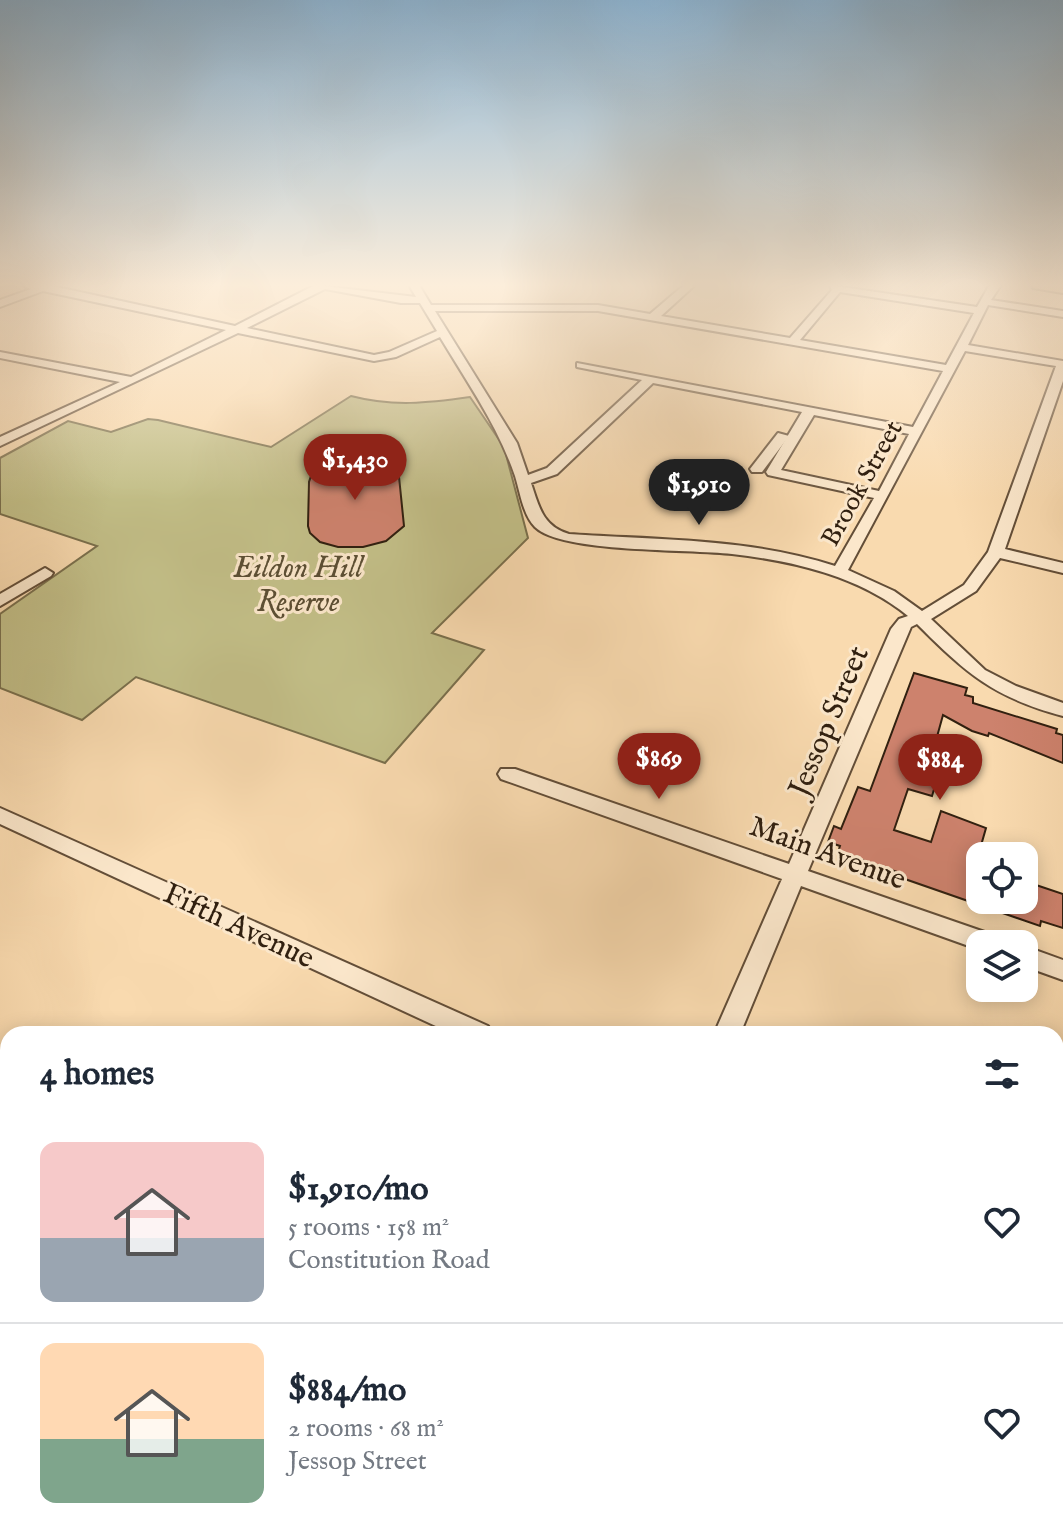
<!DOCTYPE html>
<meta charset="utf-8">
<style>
body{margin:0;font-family:"IM FELL English",serif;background:#f2f2f3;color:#1f2937;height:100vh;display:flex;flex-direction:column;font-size:30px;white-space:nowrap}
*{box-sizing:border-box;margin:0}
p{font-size:26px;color:#747a83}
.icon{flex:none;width:44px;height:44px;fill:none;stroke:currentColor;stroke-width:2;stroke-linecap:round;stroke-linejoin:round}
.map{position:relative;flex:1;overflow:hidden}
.side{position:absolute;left:0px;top:1026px;width:1064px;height:514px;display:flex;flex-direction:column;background:#fff;border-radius:24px 24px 0 0;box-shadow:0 4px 20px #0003}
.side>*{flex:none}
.fabs{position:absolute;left:966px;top:842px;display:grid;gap:16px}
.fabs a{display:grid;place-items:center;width:72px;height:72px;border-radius:16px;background:#fff;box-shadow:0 4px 20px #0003;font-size:40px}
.price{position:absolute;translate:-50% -68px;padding:0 18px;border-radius:28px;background:#8f2418;color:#fff;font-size:26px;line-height:52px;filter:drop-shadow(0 2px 4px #0008)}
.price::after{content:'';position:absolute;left:50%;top:48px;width:24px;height:18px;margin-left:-12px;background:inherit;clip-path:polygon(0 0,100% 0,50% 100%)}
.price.selected{background:#222;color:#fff}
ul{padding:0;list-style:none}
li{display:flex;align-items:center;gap:24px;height:200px;padding:0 40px}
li+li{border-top:2px solid #e0e1e3}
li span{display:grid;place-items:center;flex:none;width:224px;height:160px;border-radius:16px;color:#555}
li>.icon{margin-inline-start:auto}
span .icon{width:96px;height:96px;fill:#fffc;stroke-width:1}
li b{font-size:34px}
h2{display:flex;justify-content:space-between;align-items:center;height:96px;padding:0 40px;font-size:34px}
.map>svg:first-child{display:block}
.green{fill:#c2be87;stroke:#7a6f4c;stroke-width:2}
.building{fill:#cd826d;stroke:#312010;stroke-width:2}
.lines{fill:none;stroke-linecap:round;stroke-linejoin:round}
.minor-casing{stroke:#634e38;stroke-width:4}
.major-casing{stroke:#312010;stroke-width:4}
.minor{fill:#fbe7cb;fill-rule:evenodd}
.major{fill:#ecbd78;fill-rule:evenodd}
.labels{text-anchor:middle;stroke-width:6;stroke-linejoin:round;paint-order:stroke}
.far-street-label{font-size:26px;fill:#312010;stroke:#fbe7cb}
.park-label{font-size:30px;font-style:italic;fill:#5c4f34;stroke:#fbe7cb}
.street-label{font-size:30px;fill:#312010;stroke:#fbe7cb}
</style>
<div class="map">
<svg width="1063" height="1539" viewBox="0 0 1063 1539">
<rect width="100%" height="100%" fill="#f9daaf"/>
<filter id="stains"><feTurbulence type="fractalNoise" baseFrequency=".0025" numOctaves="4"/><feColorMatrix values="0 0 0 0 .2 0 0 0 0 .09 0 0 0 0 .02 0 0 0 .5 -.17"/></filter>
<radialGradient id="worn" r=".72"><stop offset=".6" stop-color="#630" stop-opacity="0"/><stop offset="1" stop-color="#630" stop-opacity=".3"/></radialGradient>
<path class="green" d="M351,396C393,407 428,403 470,397L504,447L528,538L432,633L484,650L385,763L136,677L82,720L0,688V614L97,546L0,514V458L68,421L111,432L148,419L158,420L271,447Z"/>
<g class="building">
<polygon points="365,456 383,459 398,467 404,526 386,541 363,547 338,547 320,542 310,533 308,526 309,482 312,473 334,459"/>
<polygon points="914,673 967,688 965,695 973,697 973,703 1057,729 1056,733 1063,735 1063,763 989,733 988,736 972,731 943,715 927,773 938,776 932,796 908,789 894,830 931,842 941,811 986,828 980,849 980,883 976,900 1024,900 1024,881 1063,894 1063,928 1041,921 1040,926 902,878 903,874 838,852 840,846 828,842 834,826 841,829 858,787 870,791"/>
</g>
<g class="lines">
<defs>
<g id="minor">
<path d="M22,285H48L235,326L315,285L416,297L409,285H419L431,305H598L650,314L684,285H695L661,316L790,338L832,290L829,285L977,307L989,286L1001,285L991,300L1063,311V317L988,305L968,345L1063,361V381L1005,549L1063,563V573L1000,558L976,591L931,619L985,670L1016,686L1063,703V716C993,697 967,674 917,624L911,627L808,871L999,937L1003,944H980V950L801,886L740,1034H714L782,879L501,779L498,774L501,769H515L789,864L891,629L899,619L908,616C859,576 793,561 732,554C689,549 561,553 535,527C523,515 520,492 515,476C498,426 467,382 440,337L396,357L374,361L238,333L0,446V437L120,382L0,358V352L131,377L226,330L43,291L0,307V300L31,289ZM325,289L401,303H420L437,331L389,352L374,355L247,328ZM840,292L974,313L946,365L800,340ZM435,311H598L943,371L913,427L577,363V367L642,380L547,468L528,475L517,443ZM965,351L1056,366L988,552L964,585L922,611L894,591L848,570ZM653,383L802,412L766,472L768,475L874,498L835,566C749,538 657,540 569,534C542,526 539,506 531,483L557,474ZM814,415L909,434L879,491L781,470Z"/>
<polygon points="778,433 789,436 762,472 752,472 750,469"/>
<polygon points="45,568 53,573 51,576 0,606 0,594"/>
<polygon points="0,808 488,1026 492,1034 453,1034 0,824"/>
<polygon points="1024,946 1063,960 1063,980 1024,966"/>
<polygon points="0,1215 8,1218 8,1250 0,1247"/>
<polygon points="1056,1475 1063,1478 1063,1515 1056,1512"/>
<polygon points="448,1532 492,1532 495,1539 451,1539"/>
</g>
<polygon id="major" points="1031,285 1063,285 1063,293 1033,288"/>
</defs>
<use href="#minor" class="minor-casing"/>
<use href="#major" class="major-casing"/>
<use href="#minor" class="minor"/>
<use href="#major" class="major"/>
</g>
<linearGradient id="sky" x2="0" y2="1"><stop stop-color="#8db5d4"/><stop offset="0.57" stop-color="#fceedb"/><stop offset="1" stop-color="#fceedb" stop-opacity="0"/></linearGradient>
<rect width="1063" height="500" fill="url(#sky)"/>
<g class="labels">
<g class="far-street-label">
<text transform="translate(861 483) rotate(-61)" y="9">Brook Street</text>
</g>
<g class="park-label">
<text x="298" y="577">Eildon Hill<tspan x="298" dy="34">Reserve</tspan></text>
</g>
<g class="street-label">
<text transform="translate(828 721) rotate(-67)" y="10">Jessop Street</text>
<text transform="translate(828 852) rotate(20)" y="10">Main Avenue</text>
<text transform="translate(239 925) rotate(25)" y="10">Fifth Avenue</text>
</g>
</g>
<rect width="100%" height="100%" filter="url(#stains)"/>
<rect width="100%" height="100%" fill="url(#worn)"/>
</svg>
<div class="fabs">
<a><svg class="icon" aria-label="locate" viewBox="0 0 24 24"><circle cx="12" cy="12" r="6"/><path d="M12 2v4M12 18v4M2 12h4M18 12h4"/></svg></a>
<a><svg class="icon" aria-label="layers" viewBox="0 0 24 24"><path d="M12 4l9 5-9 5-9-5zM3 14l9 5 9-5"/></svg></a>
</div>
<b class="price" style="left:355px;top:502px">$1,430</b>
<b class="price selected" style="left:699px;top:527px">$1,910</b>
<b class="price" style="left:659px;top:801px">$869</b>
<b class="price" style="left:940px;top:802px">$884</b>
<section class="side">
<h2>4 homes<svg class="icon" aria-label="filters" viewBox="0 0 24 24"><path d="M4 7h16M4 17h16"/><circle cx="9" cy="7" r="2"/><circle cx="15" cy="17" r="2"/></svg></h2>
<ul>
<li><span style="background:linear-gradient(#f6c9c9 60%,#9aa5b1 0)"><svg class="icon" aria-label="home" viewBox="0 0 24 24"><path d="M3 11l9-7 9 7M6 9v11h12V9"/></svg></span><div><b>$1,910/mo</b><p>5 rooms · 158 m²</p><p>Constitution Road</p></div><svg class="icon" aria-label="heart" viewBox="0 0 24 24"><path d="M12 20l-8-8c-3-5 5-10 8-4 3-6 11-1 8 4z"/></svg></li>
<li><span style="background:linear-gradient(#ffd9b3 60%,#7fa58c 0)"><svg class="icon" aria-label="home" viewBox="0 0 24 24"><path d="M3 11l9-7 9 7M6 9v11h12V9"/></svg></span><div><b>$884/mo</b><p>2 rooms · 68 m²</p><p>Jessop Street</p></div><svg class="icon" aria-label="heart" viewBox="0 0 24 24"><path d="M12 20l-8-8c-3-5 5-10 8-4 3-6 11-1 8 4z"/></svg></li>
</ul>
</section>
</div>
